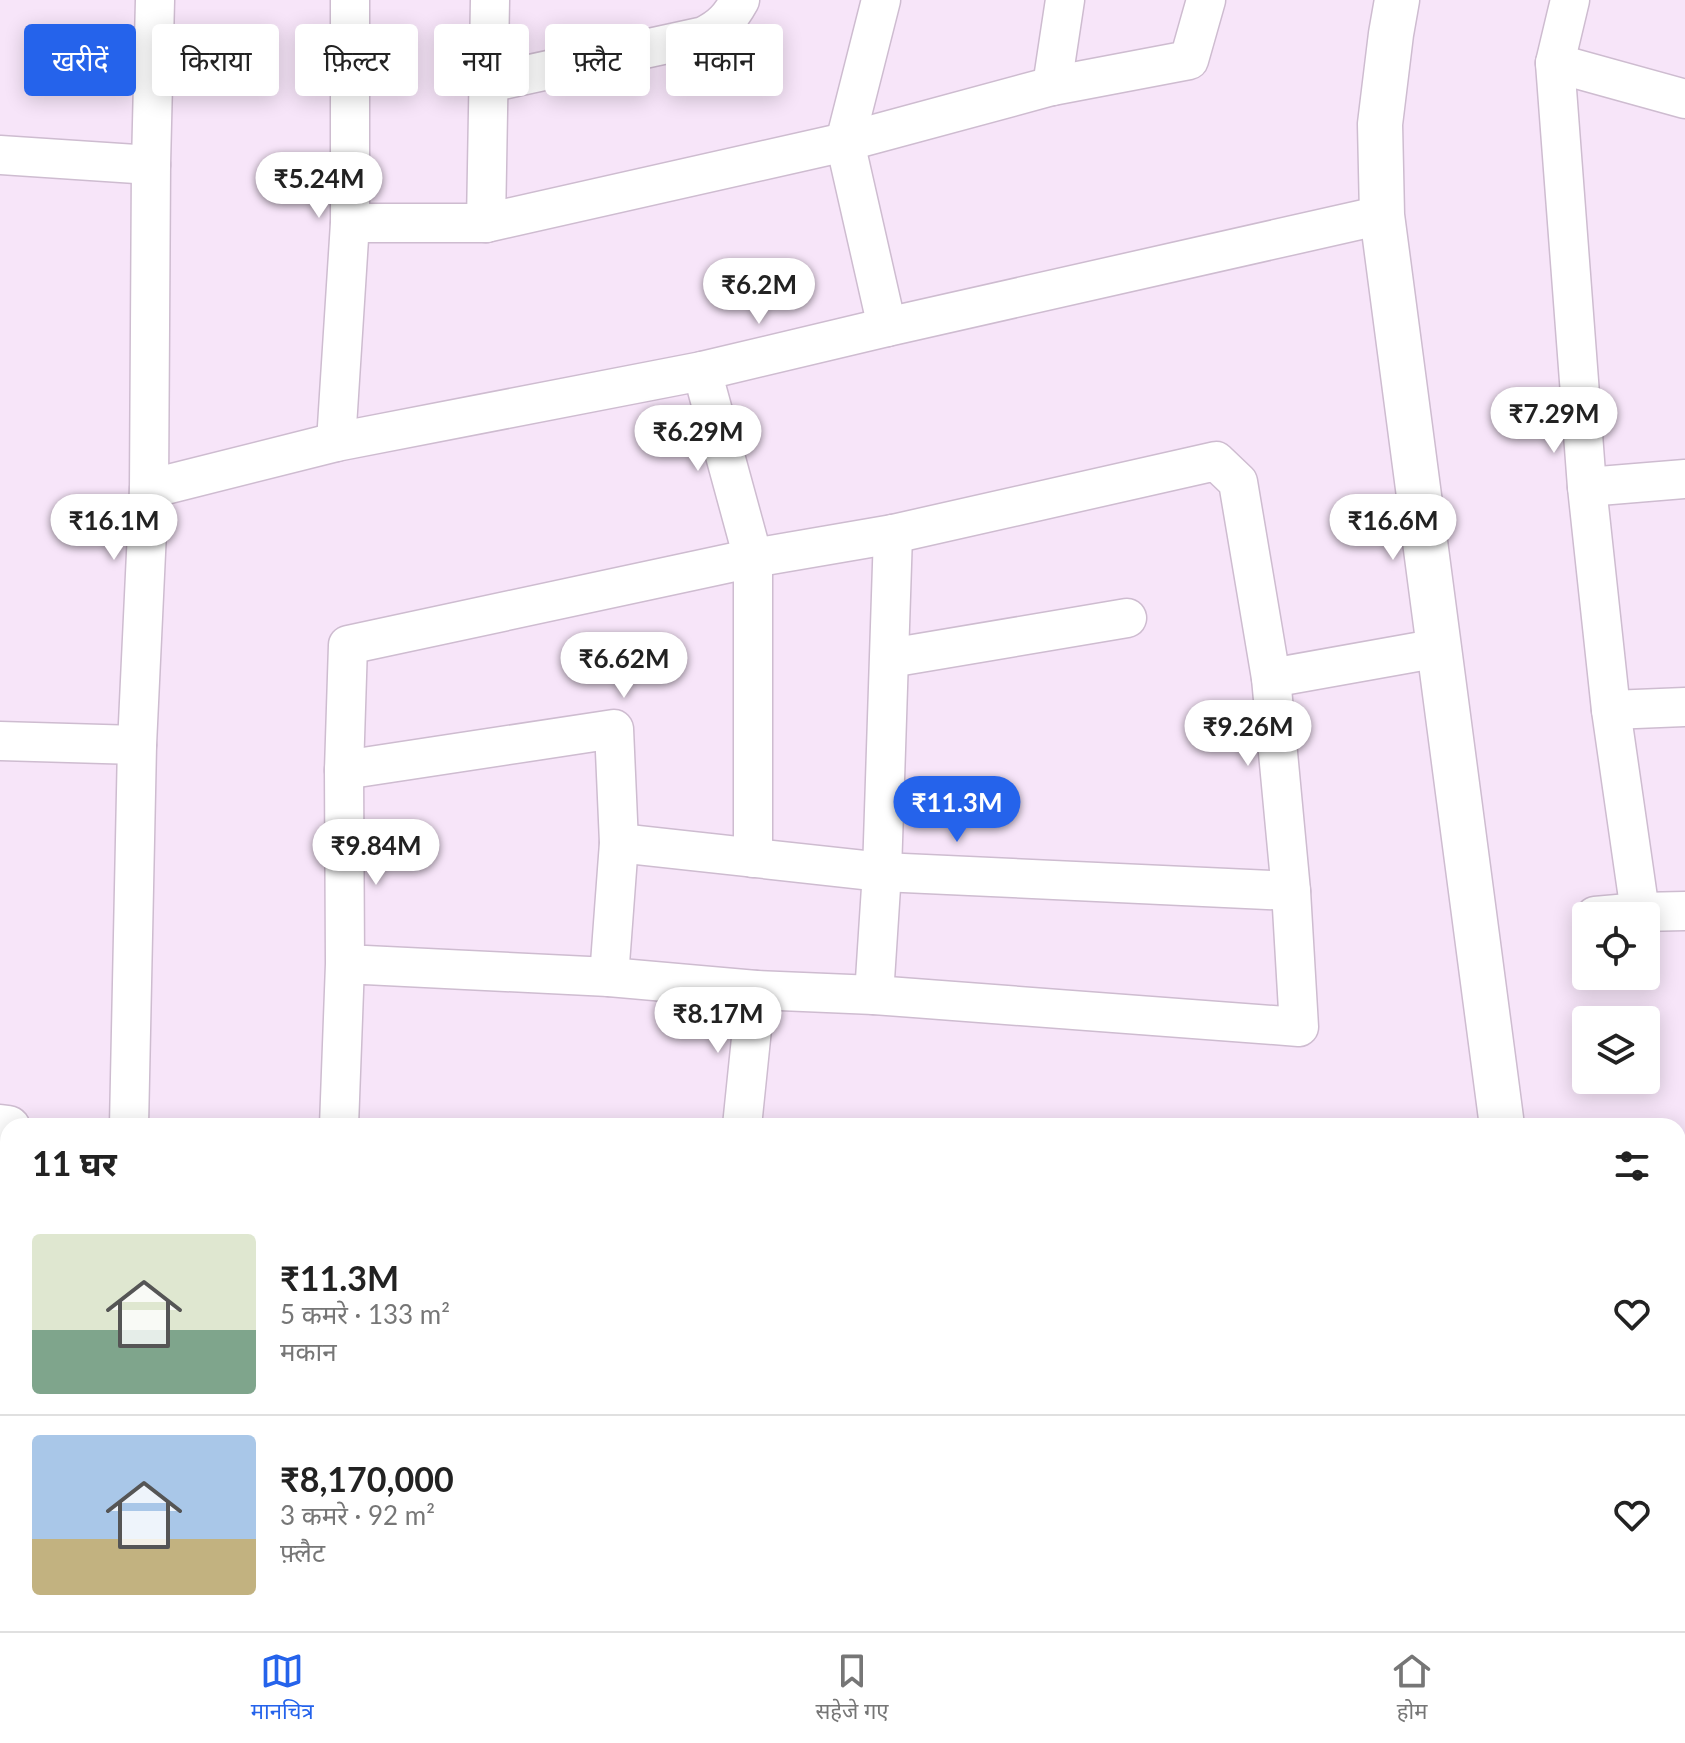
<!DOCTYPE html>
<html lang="hi">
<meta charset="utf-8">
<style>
body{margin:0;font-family:Lato,"Noto Sans Devanagari",sans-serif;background:#f6f6f6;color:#222;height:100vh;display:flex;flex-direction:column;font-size:30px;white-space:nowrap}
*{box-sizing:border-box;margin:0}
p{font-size:26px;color:#767676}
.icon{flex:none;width:44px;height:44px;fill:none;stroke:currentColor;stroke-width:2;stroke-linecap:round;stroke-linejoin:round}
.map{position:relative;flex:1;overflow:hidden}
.side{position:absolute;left:0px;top:1118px;width:1686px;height:514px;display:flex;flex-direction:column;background:#fff;border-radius:24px 24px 0 0;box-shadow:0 4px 20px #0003}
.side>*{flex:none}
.guide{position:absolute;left:24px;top:24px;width:800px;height:72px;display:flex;gap:16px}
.buttons{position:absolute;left:1572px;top:902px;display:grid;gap:16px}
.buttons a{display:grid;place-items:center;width:88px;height:88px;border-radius:8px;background:#fff;box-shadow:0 4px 20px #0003;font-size:40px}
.price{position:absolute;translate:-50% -68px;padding:0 18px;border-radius:28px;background:#fff;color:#222;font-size:26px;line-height:52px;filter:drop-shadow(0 2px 4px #0008)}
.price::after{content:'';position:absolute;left:50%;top:48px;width:24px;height:18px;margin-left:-12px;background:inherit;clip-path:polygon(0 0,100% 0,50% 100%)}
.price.selected{background:#2563eb;color:#fff}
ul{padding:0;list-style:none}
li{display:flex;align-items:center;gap:24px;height:200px;padding:0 32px}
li+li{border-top:2px solid #e0e0e0}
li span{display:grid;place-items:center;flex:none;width:224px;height:160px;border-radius:8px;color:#555}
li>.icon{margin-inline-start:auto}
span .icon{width:96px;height:96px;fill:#fffc;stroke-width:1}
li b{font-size:34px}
h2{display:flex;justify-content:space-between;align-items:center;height:96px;padding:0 32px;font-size:34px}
.pill{padding:0 28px;border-radius:8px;background:#fff;box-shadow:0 4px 20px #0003;font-size:28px;line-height:72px}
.pill.selected{background:#2563eb;color:#fff}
.menu{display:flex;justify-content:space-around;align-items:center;height:112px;border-top:2px solid #e0e0e0;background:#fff;font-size:22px;color:#767676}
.menu a{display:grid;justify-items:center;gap:4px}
.menu .selected{color:#2563eb}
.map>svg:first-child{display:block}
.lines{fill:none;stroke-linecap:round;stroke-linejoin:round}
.service-casing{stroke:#cebcd0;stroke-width:23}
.minor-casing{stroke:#cebcd0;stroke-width:41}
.tertiary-casing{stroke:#cebcd0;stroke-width:47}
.service{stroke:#fff;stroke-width:20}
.minor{stroke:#fff;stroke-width:38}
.tertiary{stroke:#fff;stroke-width:44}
</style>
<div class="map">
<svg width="1685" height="1631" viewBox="0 0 1685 1631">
<rect width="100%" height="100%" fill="#f7e5f9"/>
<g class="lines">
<defs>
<g id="service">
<polyline points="1181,1624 1181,1631"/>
<polyline points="675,1631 675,1624"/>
</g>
<g id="minor">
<polyline points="881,0 845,142 887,327"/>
<polyline points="1570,0 1555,63 1587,487 1611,710 1640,912"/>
<polyline points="1555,63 1685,99"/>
<path d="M489,83L704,36C722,27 730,18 740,0"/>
<polyline points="1052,86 1065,0"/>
<polyline points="0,155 151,165"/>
<polyline points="350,223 486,223 845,142 1052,86 1189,60 1206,0"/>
<polyline points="486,223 490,0"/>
<polyline points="702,371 753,558 753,858"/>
<polyline points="336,442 350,223 350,0"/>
<polyline points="1587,487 1685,479"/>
<polyline points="149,489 336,442 702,371 887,327 1382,215"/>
<polyline points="890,658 1127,618"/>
<polyline points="1271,678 1439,648"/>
<polyline points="1611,710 1685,707"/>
<polyline points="0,741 137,745"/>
<polyline points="344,770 614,729 619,843 609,977"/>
<polyline points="619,843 882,872 1291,891"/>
<polyline points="1595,916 1640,912 1685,911"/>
<polyline points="874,995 882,872 893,534"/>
<polyline points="129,1126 137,745 149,489 151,165 155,0"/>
<polyline points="339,1126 345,964 344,770 348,645 753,558 893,534 1216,461 1238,482 1271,678 1291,891 1299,1027 874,995 756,990 609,977 345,964"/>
<polyline points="742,1126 756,990"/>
</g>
<g id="tertiary">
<polyline points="1397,0 1391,34 1380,124 1382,215 1502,1126"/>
<polyline points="0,1127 8,1128"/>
<polyline points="0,1172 8,1173"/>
<polyline points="1678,1239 1685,1239"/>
<polyline points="1678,1284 1685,1284"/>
</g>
</defs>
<use href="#service" class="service-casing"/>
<use href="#minor" class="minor-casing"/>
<use href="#tertiary" class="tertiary-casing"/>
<use href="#service" class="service"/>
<use href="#minor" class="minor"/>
<use href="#tertiary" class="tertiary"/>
</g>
</svg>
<div class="buttons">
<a><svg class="icon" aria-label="locate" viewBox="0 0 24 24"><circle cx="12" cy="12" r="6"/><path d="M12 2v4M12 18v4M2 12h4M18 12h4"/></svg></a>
<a><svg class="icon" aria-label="layers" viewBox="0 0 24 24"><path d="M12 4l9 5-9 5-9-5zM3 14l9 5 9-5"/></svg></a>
</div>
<b class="price" style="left:319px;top:220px">₹5.24M</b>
<b class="price" style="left:759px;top:326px">₹6.2M</b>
<b class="price" style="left:1554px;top:455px">₹7.29M</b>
<b class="price" style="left:698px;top:473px">₹6.29M</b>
<b class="price" style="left:114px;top:562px">₹16.1M</b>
<b class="price" style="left:1393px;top:562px">₹16.6M</b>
<b class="price" style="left:624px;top:700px">₹6.62M</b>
<b class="price" style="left:1248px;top:768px">₹9.26M</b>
<b class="price selected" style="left:957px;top:844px">₹11.3M</b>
<b class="price" style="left:376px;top:887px">₹9.84M</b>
<b class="price" style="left:718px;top:1055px">₹8.17M</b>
<div class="guide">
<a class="pill selected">खरीदें</a>
<a class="pill">किराया</a>
<a class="pill">फ़िल्टर</a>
<a class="pill">नया</a>
<a class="pill">फ़्लैट</a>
<a class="pill">मकान</a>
</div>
<section class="side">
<h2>11 घर<svg class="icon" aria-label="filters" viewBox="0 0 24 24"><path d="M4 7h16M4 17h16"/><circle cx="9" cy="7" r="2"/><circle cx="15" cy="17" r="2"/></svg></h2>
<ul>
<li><span style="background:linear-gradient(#dfe7d0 60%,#7fa58c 0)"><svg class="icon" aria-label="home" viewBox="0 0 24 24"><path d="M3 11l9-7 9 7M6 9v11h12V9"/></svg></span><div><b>₹11.3M</b><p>5 कमरे · 133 m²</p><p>मकान</p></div><svg class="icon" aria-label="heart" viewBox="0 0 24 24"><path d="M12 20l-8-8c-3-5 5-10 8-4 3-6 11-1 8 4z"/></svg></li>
<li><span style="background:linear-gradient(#a9c7e8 65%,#c2b280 0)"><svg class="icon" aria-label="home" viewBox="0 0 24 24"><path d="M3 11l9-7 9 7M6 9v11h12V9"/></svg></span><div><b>₹8,170,000</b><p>3 कमरे · 92 m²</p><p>फ़्लैट</p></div><svg class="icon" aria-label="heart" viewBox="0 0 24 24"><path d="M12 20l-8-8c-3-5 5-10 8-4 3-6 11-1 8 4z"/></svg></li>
</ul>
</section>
</div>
<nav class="menu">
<a class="selected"><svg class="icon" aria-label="map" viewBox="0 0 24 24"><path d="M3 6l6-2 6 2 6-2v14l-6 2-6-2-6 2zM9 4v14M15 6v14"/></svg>मानचित्र</a>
<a><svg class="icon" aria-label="saved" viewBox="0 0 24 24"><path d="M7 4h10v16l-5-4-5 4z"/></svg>सहेजे गए</a>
<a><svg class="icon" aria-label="home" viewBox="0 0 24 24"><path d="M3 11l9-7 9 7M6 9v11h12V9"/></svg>होम</a>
</nav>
